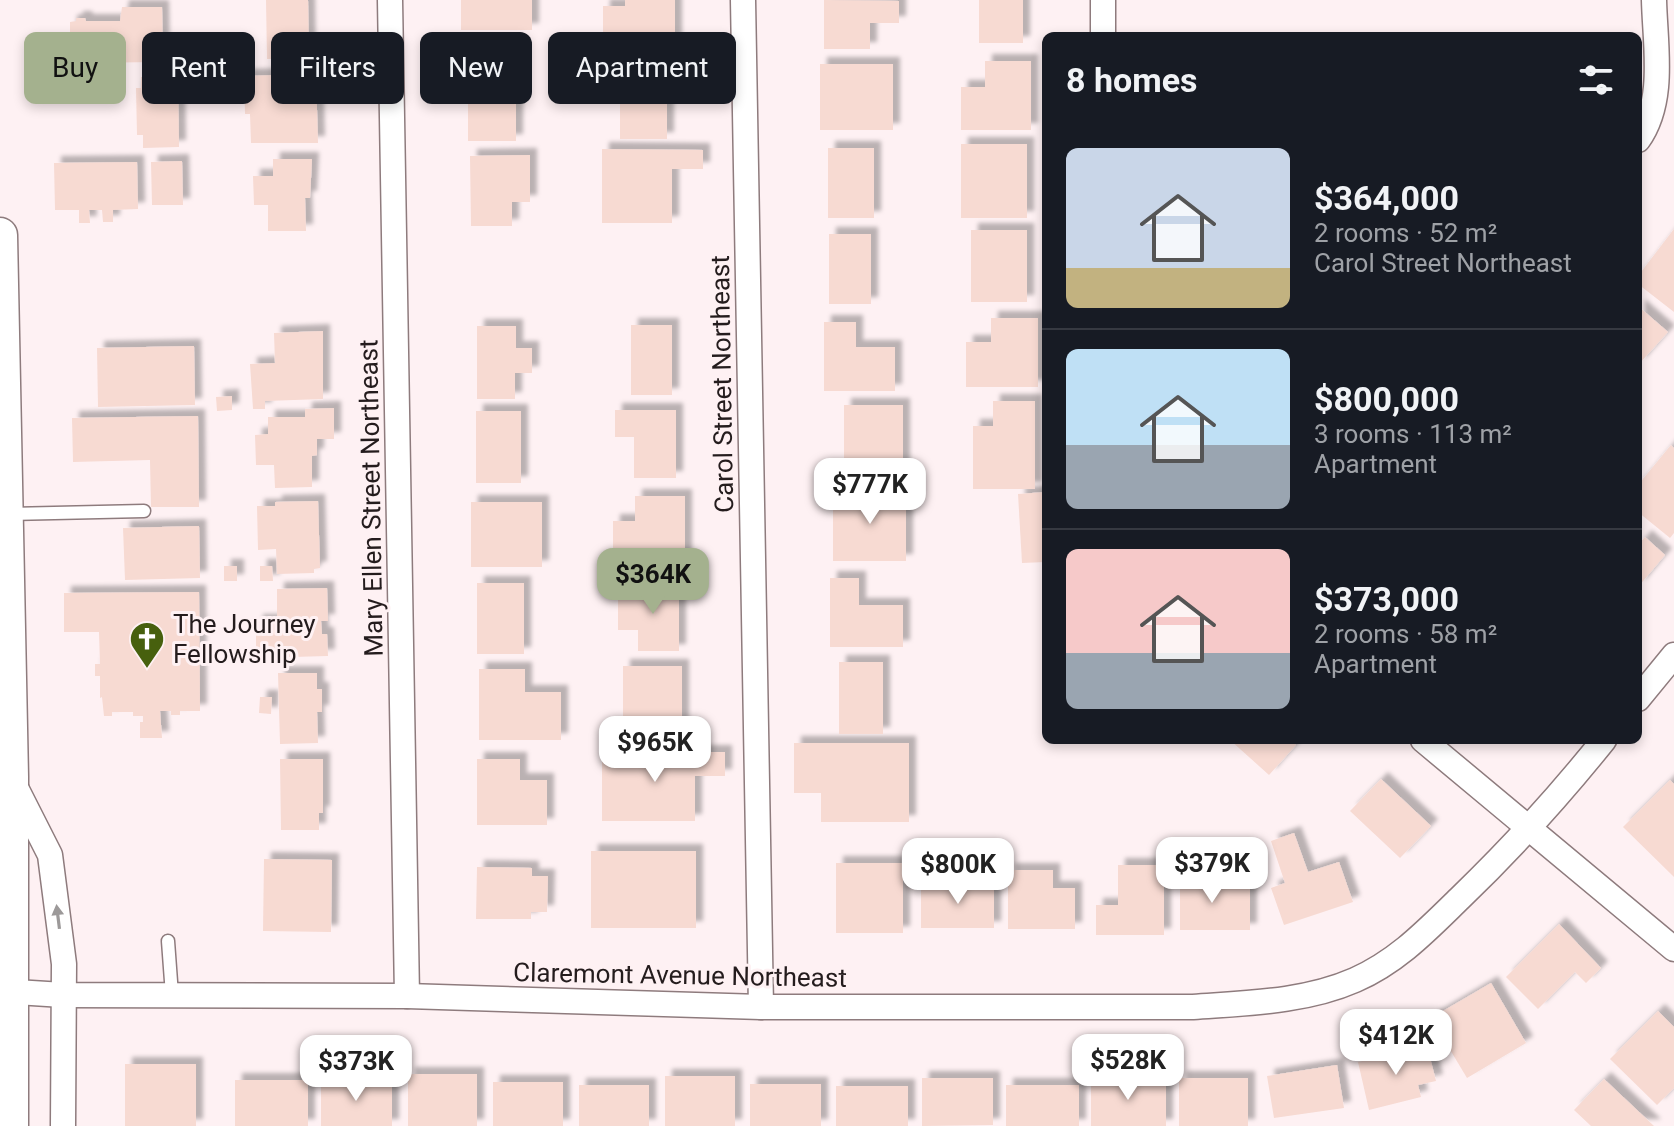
<!DOCTYPE html>
<meta charset="utf-8">
<style>
body{margin:0;font-family:Roboto,sans-serif;background:#20242c;color:#f1f3f6;height:100vh;display:flex;flex-direction:column;font-size:30px;white-space:nowrap}
*{box-sizing:border-box;margin:0}
p{font-size:26px;color:#9ea1a6}
.icon{flex:none;width:44px;height:44px;fill:none;stroke:currentColor;stroke-width:2;stroke-linecap:round;stroke-linejoin:round}
.map{position:relative;flex:1;overflow:hidden}
.panel{position:absolute;left:1042px;top:32px;width:600px;height:712px;display:flex;flex-direction:column;background:#171b24;border-radius:12px;box-shadow:0 4px 12px #0003}
.panel>*{flex:none}
.top-card{position:absolute;left:24px;top:32px;width:760px;height:72px;display:flex;gap:16px}
.price{position:absolute;translate:-50% -68px;padding:0 18px;border-radius:16px;background:#fff;color:#222;font-size:26px;line-height:52px;filter:drop-shadow(0 2px 4px #0008)}
.price::after{content:'';position:absolute;left:50%;top:48px;width:24px;height:18px;margin-left:-12px;background:inherit;clip-path:polygon(0 0,100% 0,50% 100%)}
.price.active{background:#a4b18e;color:#111}
ul{padding:0;list-style:none}
li{display:flex;align-items:center;gap:24px;height:200px;padding:0 24px}
li+li{border-top:2px solid #363941}
li span{display:grid;place-items:center;flex:none;width:224px;height:160px;border-radius:12px;color:#555}
li>.icon{margin-inline-start:auto}
span .icon{width:96px;height:96px;fill:#fffc;stroke-width:1}
li b{font-size:34px}
h2{display:flex;justify-content:space-between;align-items:center;height:96px;padding:0 24px;font-size:34px}
.tag{padding:0 28px;border-radius:12px;background:#171b24;box-shadow:0 4px 12px #0003;font-size:28px;line-height:72px}
.tag.active{background:#a4b18e;color:#111}
.map>svg:first-child{display:block}
.building{fill:#f7dad2;filter:url(#shadow)}
.lines{fill:none;stroke-linecap:round;stroke-linejoin:round}
.service-casing{stroke:#8e7b7d;stroke-width:15}
.minor-casing{stroke:#8e7b7d;stroke-width:27}
.secondary-casing{stroke:#8e7b7d;stroke-width:37}
.service{stroke:#fff;stroke-width:12}
.minor{stroke:#fff;stroke-width:24}
.secondary{stroke:#fff;stroke-width:34}
.oneway{fill:#9c9999}
.labels{text-anchor:middle;stroke-width:6;stroke-linejoin:round;paint-order:stroke}
.street-label{font-size:26px;fill:#241c1d;stroke:#fef1f3}
.poi-label{font-size:26px;fill:#241c1d;stroke:#fef1f3;text-anchor:start}
</style>
<div class="map">
<svg width="1674" height="1126" viewBox="0 0 1674 1126">
<defs>
<filter id="shadow"><feDropShadow dx="7" dy="-7" stdDeviation="2" flood-color="#0004"/></filter>
</defs>
<rect width="100%" height="100%" fill="#fef1f3"/>
<g class="building">
<polygon points="266,0 308,0 309,58 267,59"/>
<rect x="461" y="0" width="71" height="30"/>
<polygon points="625,0 675,0 675,50 603,50 603,6 625,6"/>
<polygon points="824,0 899,1 899,23 870,23 870,49 824,49"/>
<rect x="979" y="0" width="44" height="43"/>
<polygon points="122,7 162,7 163,62 70,63 70,22 76,21 76,18 85,18 86,21 120,21"/>
<polygon points="985,61 1031,61 1031,130 961,130 961,87 985,87"/>
<rect x="820" y="64" width="73" height="66"/>
<rect x="620" y="65" width="47" height="74"/>
<rect x="468" y="69" width="48" height="72"/>
<rect x="182" y="71" width="17" height="13"/>
<polygon points="216,74 229,74 229,95 217,96"/>
<polygon points="310,74 316,75 318,143 251,143 250,114 245,114 244,76"/>
<polygon points="178,76 179,147 143,148 143,135 137,135 136,88 141,88 141,77"/>
<rect x="961" y="144" width="66" height="74"/>
<rect x="828" y="148" width="46" height="70"/>
<polygon points="602,149 703,150 703,169 672,169 672,223 602,223"/>
<polygon points="530,155 530,202 512,202 512,226 471,226 470,156"/>
<polygon points="273,159 312,159 310,198 305,198 306,231 268,231 268,205 254,205 253,176 273,176"/>
<polygon points="182,161 183,205 152,205 151,162"/>
<polygon points="137,162 138,209 113,210 113,222 103,222 102,210 89,210 90,223 79,223 79,210 55,210 54,163"/>
<polygon points="1674,229 1674,312 1638,284 1638,276"/>
<rect x="971" y="230" width="56" height="72"/>
<rect x="829" y="234" width="42" height="70"/>
<polygon points="1638,306 1668,332 1638,365"/>
<polygon points="991,318 1038,318 1038,387 966,387 966,342 991,342"/>
<polygon points="824,322 856,322 856,347 895,347 895,391 824,391"/>
<rect x="631" y="325" width="41" height="70"/>
<polygon points="477,326 516,326 516,348 532,348 532,373 515,373 515,399 477,399"/>
<polygon points="323,331 323,399 265,401 265,409 253,409 250,364 275,363 274,333"/>
<polygon points="194,346 195,405 98,407 97,348"/>
<polygon points="232,396 232,410 217,411 216,397"/>
<polygon points="993,401 1035,401 1035,489 973,489 973,426 993,426"/>
<rect x="844" y="405" width="59" height="72"/>
<polygon points="334,408 334,439 317,439 317,455 312,456 312,487 275,488 274,465 256,465 255,435 268,434 268,417 305,417 305,409"/>
<polygon points="615,410 676,410 676,478 634,478 634,437 615,437"/>
<rect x="476" y="411" width="45" height="72"/>
<polygon points="198,416 199,507 151,507 150,460 73,462 72,418"/>
<polygon points="1671,445 1674,448 1674,533 1670,538 1638,512 1638,485"/>
<rect x="833" y="491" width="73" height="70"/>
<polygon points="1046,492 1046,562 1022,563 1018,494"/>
<polygon points="635,496 685,496 685,565 613,565 613,521 635,521"/>
<polygon points="318,501 320,568 314,569 314,573 277,574 276,549 258,550 257,506 275,506 275,502"/>
<rect x="471" y="502" width="71" height="65"/>
<polygon points="199,526 200,578 125,580 123,528"/>
<polygon points="1645,537 1665,555 1638,587 1638,545"/>
<rect x="224" y="566" width="13" height="15"/>
<polygon points="260,566 272,566 273,581 260,581"/>
<polygon points="830,578 859,578 859,605 903,605 903,647 830,647"/>
<polygon points="638,581 679,581 679,651 638,651 638,630 618,630 618,600 638,600"/>
<rect x="477" y="583" width="47" height="71"/>
<polygon points="327,588 328,621 321,621 322,634 327,634 328,656 256,658 256,621 277,621 277,589"/>
<polygon points="199,592 200,711 180,711 180,715 171,715 171,711 160,711 162,738 140,738 140,722 143,722 143,716 133,716 133,712 112,712 112,716 104,716 102,697 100,698 100,676 95,676 95,664 100,664 99,632 64,632 64,593"/>
<rect x="839" y="662" width="44" height="72"/>
<rect x="623" y="666" width="59" height="71"/>
<polygon points="479,669 525,669 525,692 561,692 561,740 479,740"/>
<polygon points="278,673 317,673 317,689 322,689 322,712 317,712 318,743 280,744"/>
<polygon points="260,697 272,697 271,714 259,713"/>
<polygon points="1230,740 1290,740 1296,745 1269,775"/>
<polygon points="794,743 909,743 909,822 821,822 821,793 794,793"/>
<polygon points="602,752 725,752 725,776 695,776 695,821 602,821"/>
<polygon points="280,759 323,759 323,813 319,813 319,830 281,830"/>
<polygon points="477,759 520,759 520,780 547,780 547,825 477,825"/>
<polygon points="1381,779 1431,826 1400,858 1350,811"/>
<polygon points="1670,780 1674,784 1674,877 1623,827"/>
<polygon points="1294,833 1308,872 1339,862 1353,902 1284,925 1271,888 1285,883 1271,841"/>
<rect x="591" y="851" width="105" height="77"/>
<polygon points="264,859 332,860 331,932 263,931"/>
<rect x="836" y="863" width="67" height="70"/>
<polygon points="1118,865 1164,865 1164,935 1096,935 1096,905 1118,905"/>
<polygon points="477,867 532,868 532,876 548,876 547,912 531,912 531,919 476,919"/>
<polygon points="1008,870 1053,870 1053,888 1075,888 1075,929 1008,929"/>
<polygon points="1180,872 1207,872 1207,888 1250,888 1250,930 1180,930"/>
<rect x="921" y="883" width="73" height="45"/>
<polygon points="1559,924 1601,968 1586,983 1575,972 1538,1009 1506,977"/>
<polygon points="1491,983 1526,1043 1467,1078 1431,1018"/>
<polygon points="1658,1011 1674,1027 1674,1088 1657,1105 1610,1059"/>
<polygon points="1427,1046 1436,1081 1418,1085 1421,1097 1369,1110 1358,1062"/>
<rect x="125" y="1064" width="71" height="62"/>
<polygon points="1337,1065 1344,1108 1274,1118 1267,1076"/>
<rect x="408" y="1074" width="69" height="52"/>
<rect x="665" y="1076" width="70" height="50"/>
<polygon points="922,1078 993,1078 993,1125 922,1126"/>
<rect x="1091" y="1078" width="75" height="48"/>
<rect x="1179" y="1078" width="69" height="48"/>
<polygon points="1604,1079 1654,1126 1591,1126 1574,1110"/>
<rect x="235" y="1080" width="73" height="46"/>
<rect x="321" y="1080" width="71" height="46"/>
<rect x="493" y="1082" width="70" height="44"/>
<rect x="750" y="1084" width="71" height="42"/>
<rect x="579" y="1085" width="70" height="41"/>
<rect x="1006" y="1085" width="73" height="41"/>
<rect x="836" y="1086" width="72" height="40"/>
</g>
<g class="lines">
<defs>
<g id="service">
<polyline points="9,514 144,511"/>
<polyline points="168,941 172,995"/>
</g>
<g id="minor">
<polyline points="390,0 407,996"/>
<polyline points="743,0 761,1007"/>
<polyline points="1103,0 1103,36"/>
<path d="M1638,140C1666,101 1655,45 1654,0"/>
<polyline points="1638,699 1674,655"/>
<polyline points="1423,740 1674,949"/>
<polyline points="13,782 50,855 64,964 63,1126"/>
<path d="M0,991L63,995L407,996L761,1007H1193C1247,1003 1305,1002 1355,980C1398,961 1427,930 1460,898C1512,848 1559,796 1604,740"/>
</g>
<polyline id="secondary" points="0,235 11,777 11,1126"/>
</defs>
<use href="#service" class="service-casing"/>
<use href="#minor" class="minor-casing"/>
<use href="#secondary" class="secondary-casing"/>
<use href="#service" class="service"/>
<use href="#minor" class="minor"/>
<use href="#secondary" class="secondary"/>
</g>
<defs><path id="oneway-solid" d="M-6-.8H1V-3.2L6.5 0L1 3.2V.8H-6Z" transform="scale(2)"/></defs>
<use class="oneway" href="#oneway-solid" transform="translate(58 917) rotate(-97)"/>
<defs>
<symbol id="church-pin" viewBox="-11 -11 22 30"><path d="M0 17L-7.5 6A9.5 9.5 0 1 1 7.5 6Z" fill="#47600e" stroke="#fef1f3"/><path d="M-1.2-6h2.4v3.5h3.3v2.4h-3.3V6h-2.4V-.1h-3.3v-2.4h3.3Z" fill="#fff"/></symbol>
</defs>
<g fill-rule="evenodd">
<use href="#church-pin" x="127" y="619" width="40" height="54"/>
</g>
<g class="labels">
<g class="street-label">
<text transform="translate(722 384) rotate(-91)" y="9">Carol Street Northeast</text>
<text transform="translate(371 498) rotate(-91)" y="9">Mary Ellen Street Northeast</text>
<text transform="translate(680 975) rotate(1)" y="9">Claremont Avenue Northeast</text>
</g>
<g class="poi-label">
<text x="173" y="633">The Journey<tspan x="173" dy="30">Fellowship</tspan></text>
</g>
</g>
</svg>
<b class="price" style="left:870px;top:526px">$777K</b>
<b class="price active" style="left:653px;top:616px">$364K</b>
<b class="price" style="left:655px;top:784px">$965K</b>
<b class="price" style="left:1212px;top:905px">$379K</b>
<b class="price" style="left:958px;top:906px">$800K</b>
<b class="price" style="left:1396px;top:1077px">$412K</b>
<b class="price" style="left:1128px;top:1102px">$528K</b>
<b class="price" style="left:356px;top:1103px">$373K</b>
<div class="top-card">
<a class="tag active">Buy</a>
<a class="tag">Rent</a>
<a class="tag">Filters</a>
<a class="tag">New</a>
<a class="tag">Apartment</a>
</div>
<section class="panel">
<h2>8 homes<svg class="icon" aria-label="filters" viewBox="0 0 24 24"><path d="M4 7h16M4 17h16"/><circle cx="9" cy="7" r="2"/><circle cx="15" cy="17" r="2"/></svg></h2>
<ul>
<li><span style="background:linear-gradient(#c9d6e8 75%,#c2b280 0)"><svg class="icon" aria-label="home" viewBox="0 0 24 24"><path d="M3 11l9-7 9 7M6 9v11h12V9"/></svg></span><div><b>$364,000</b><p>2 rooms · 52 m²</p><p>Carol Street Northeast</p></div></li>
<li><span style="background:linear-gradient(#bfe0f5 60%,#9aa5b1 0)"><svg class="icon" aria-label="home" viewBox="0 0 24 24"><path d="M3 11l9-7 9 7M6 9v11h12V9"/></svg></span><div><b>$800,000</b><p>3 rooms · 113 m²</p><p>Apartment</p></div></li>
<li><span style="background:linear-gradient(#f6c9c9 65%,#9aa5b1 0)"><svg class="icon" aria-label="home" viewBox="0 0 24 24"><path d="M3 11l9-7 9 7M6 9v11h12V9"/></svg></span><div><b>$373,000</b><p>2 rooms · 58 m²</p><p>Apartment</p></div></li>
</ul>
</section>
</div>
